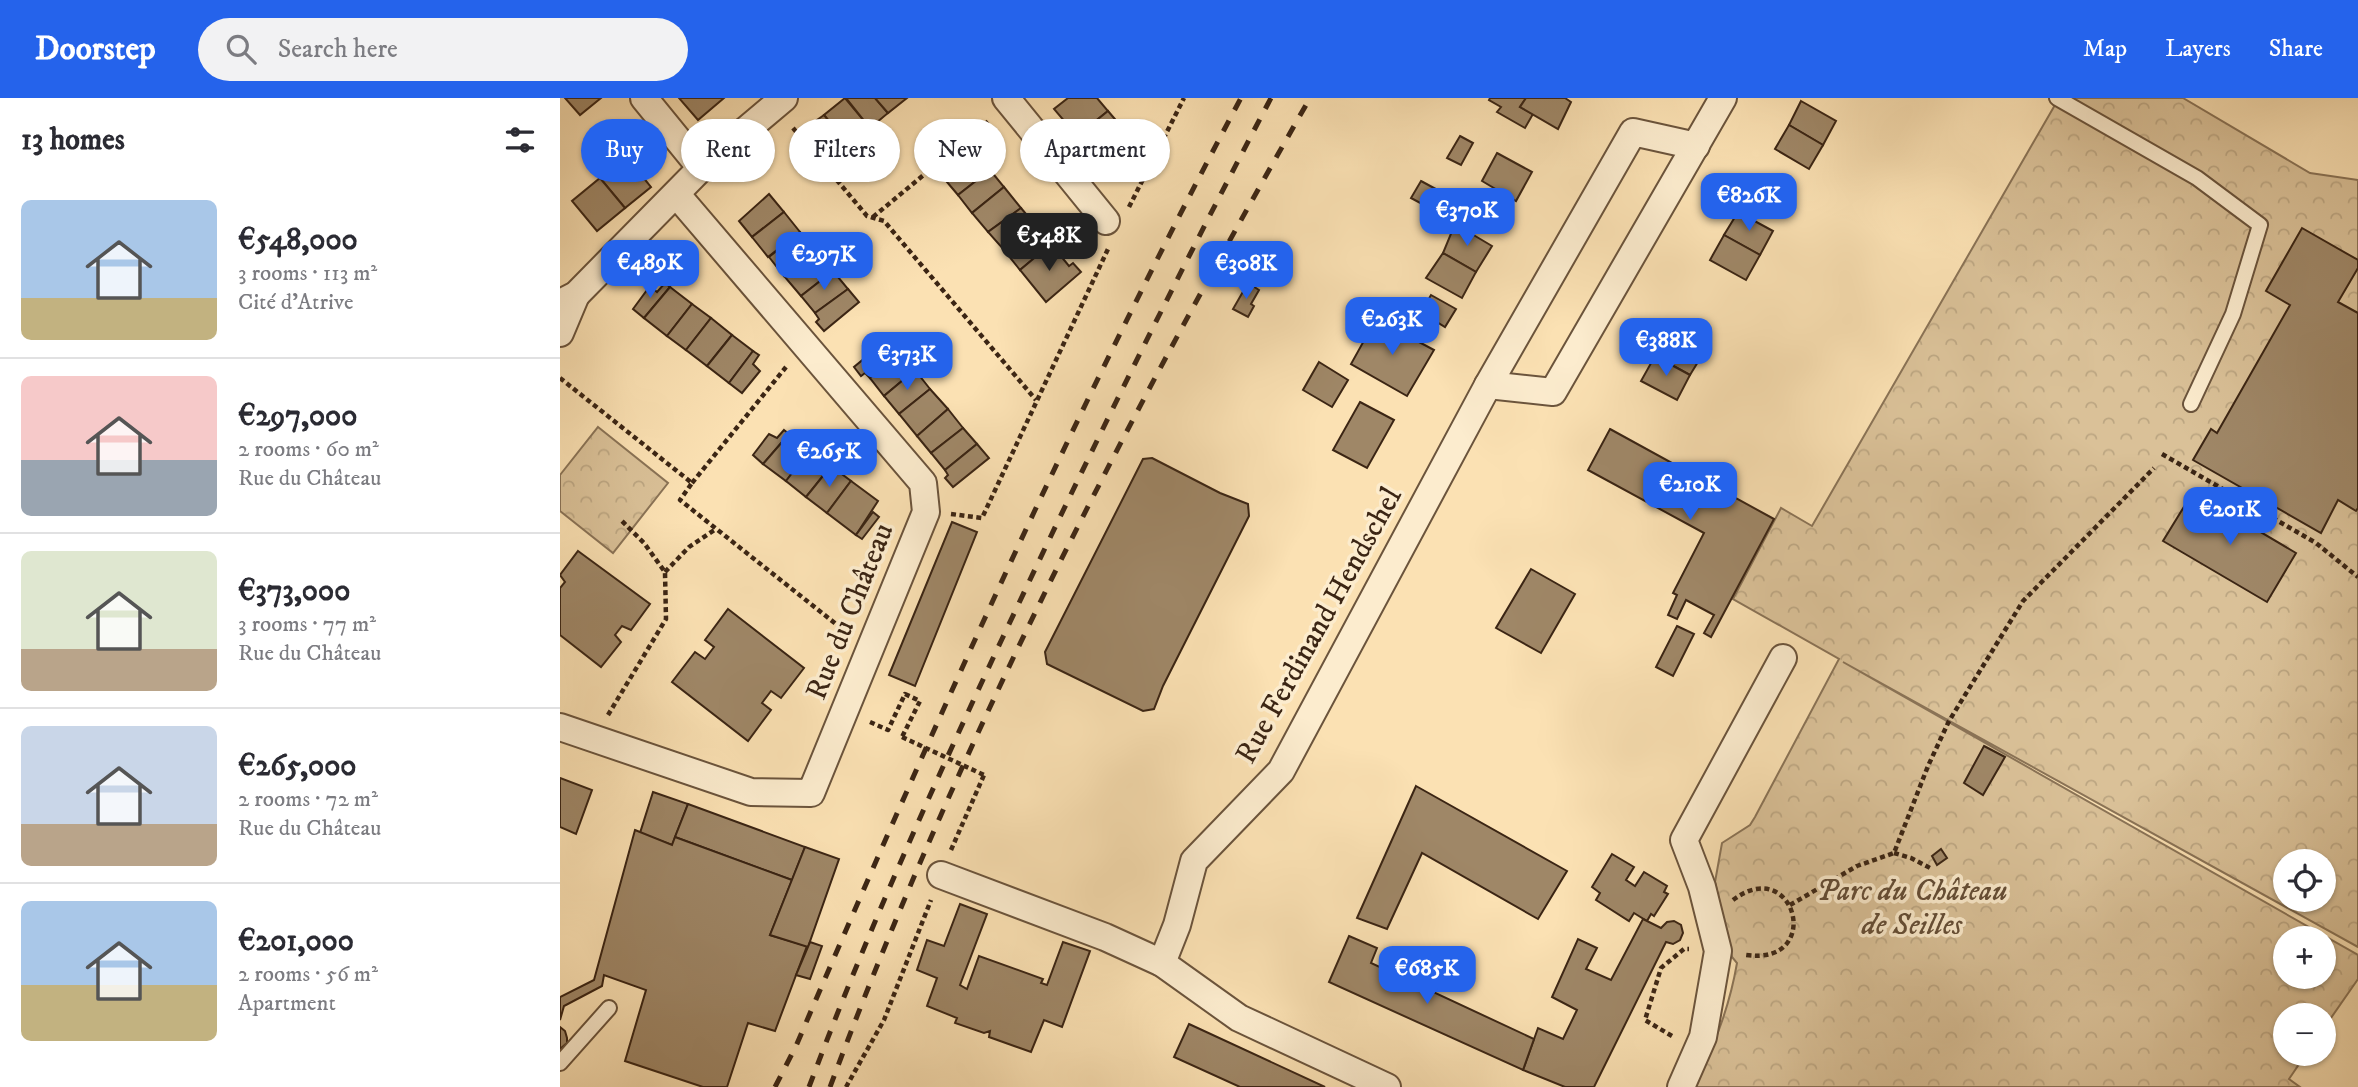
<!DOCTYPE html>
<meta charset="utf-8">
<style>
body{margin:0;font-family:"IM FELL DW Pica",serif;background:#f2f2f3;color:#2b2b33;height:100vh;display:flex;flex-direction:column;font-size:26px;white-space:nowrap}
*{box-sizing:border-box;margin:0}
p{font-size:23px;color:#7c7c81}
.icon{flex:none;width:38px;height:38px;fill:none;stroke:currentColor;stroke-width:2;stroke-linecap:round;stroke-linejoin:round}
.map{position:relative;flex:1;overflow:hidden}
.drawer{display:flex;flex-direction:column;background:#fff;width:560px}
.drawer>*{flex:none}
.banner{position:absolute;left:21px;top:21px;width:665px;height:63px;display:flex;gap:14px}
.fabs{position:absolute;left:1713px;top:751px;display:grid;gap:14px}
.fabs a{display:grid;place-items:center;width:63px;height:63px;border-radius:50%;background:#fff;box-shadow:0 2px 5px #0004;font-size:35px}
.price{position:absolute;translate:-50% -60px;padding:0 16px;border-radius:14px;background:#2563eb;color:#fff;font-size:23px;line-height:46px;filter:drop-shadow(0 2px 4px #0008)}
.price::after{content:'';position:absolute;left:50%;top:42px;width:21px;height:16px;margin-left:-10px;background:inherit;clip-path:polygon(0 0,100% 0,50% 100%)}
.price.active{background:#222;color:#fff}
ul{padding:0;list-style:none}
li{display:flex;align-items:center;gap:21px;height:175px;padding:0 21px}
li+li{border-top:2px solid #e1e1e2}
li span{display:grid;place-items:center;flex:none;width:196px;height:140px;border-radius:10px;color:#555}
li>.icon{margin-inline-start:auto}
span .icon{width:84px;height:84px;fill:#fffc;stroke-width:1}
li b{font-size:30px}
h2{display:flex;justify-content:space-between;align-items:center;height:84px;padding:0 21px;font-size:30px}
.chip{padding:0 24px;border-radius:32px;background:#fff;box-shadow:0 2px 5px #0004;font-size:24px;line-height:63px}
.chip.active{background:#2563eb;color:#fff}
header{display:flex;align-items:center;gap:42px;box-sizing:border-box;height:98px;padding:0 35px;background:#2563eb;color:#fff}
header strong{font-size:33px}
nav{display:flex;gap:38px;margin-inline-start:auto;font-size:24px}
.search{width:490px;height:63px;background:#f2f2f3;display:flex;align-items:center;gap:18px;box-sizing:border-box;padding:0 24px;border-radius:38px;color:#7c7c81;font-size:26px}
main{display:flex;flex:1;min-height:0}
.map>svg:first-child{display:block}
.forest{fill:url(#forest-crowns);stroke:#8a7356;stroke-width:2;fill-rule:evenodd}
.building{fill:#9f8767;stroke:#3b2514;stroke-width:2}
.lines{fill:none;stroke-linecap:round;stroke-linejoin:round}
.service-casing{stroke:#6b543c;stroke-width:18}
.minor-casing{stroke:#6b543c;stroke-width:30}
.path{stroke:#3b2514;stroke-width:4.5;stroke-dasharray:5 3.5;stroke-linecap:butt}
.service{stroke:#fcecce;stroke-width:14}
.minor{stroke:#fcecce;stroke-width:26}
.rail{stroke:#3b2514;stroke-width:5;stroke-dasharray:12 12;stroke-linecap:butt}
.path-bridge{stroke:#3b2514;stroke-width:4.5;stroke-dasharray:5 3.5;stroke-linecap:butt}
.labels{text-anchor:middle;stroke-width:7;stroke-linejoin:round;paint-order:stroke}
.street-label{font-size:30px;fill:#3b2514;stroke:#fcecce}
.park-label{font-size:30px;font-style:italic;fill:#634c35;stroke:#fcecce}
</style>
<header>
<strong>Doorstep</strong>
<div class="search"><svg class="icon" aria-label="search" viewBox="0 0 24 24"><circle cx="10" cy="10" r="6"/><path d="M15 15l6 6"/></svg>Search here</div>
<nav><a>Map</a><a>Layers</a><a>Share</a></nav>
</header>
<main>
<section class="drawer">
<h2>13 homes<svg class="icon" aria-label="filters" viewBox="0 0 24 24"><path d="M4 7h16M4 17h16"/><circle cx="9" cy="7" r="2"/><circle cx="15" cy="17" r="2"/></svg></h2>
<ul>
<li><span style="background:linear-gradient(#a9c7e8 70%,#c2b280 0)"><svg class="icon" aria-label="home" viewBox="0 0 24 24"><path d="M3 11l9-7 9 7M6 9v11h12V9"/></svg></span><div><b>€548,000</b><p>3 rooms · 113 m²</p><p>Cité d'Atrive</p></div></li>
<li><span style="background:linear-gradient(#f6c9c9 60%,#9aa5b1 0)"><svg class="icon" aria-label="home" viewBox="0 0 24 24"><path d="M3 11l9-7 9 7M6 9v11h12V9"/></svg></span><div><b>€297,000</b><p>2 rooms · 60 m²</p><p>Rue du Château</p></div></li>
<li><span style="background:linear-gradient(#dfe7d0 70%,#b9a48a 0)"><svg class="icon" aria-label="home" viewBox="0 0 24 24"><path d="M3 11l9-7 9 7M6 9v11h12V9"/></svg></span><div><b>€373,000</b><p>3 rooms · 77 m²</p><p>Rue du Château</p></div></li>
<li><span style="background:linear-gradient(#c9d6e8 70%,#b9a48a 0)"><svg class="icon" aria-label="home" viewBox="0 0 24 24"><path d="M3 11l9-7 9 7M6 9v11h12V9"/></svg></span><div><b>€265,000</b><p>2 rooms · 72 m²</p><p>Rue du Château</p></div></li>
<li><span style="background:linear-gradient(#a9c7e8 60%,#c2b280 0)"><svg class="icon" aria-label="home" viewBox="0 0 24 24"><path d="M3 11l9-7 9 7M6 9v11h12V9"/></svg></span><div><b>€201,000</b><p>2 rooms · 56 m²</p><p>Apartment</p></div></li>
</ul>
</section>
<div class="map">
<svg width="1798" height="989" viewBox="0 0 1798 989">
<defs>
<pattern id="forest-crowns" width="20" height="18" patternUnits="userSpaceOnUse" patternTransform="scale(1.75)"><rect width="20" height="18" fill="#dac198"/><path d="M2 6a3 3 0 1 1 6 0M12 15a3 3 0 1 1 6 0" fill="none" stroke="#bca682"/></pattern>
</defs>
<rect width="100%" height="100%" fill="#fbe1b3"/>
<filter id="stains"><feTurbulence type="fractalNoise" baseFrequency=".00286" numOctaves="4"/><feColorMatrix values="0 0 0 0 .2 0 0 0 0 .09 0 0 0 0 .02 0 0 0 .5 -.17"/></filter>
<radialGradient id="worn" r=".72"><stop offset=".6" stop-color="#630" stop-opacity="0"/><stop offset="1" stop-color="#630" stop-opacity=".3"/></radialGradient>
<g class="forest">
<path d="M1499,0H1623L1750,75L1798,82V849L1283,564L1798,857V881L1764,930V917H1726V956H1746L1729,981L1740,989H1135C1154,946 1169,912 1177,865L1172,859L1155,784L1162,745L1190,727L1195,719L1279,561L1173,501L1221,410L1252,428ZM1726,763H1764V802H1726ZM1726,840H1764V878H1726Z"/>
<polygon points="38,329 108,385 53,455 0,413 0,377"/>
</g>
<g class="building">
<polygon points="5,0 41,0 20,17"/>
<polygon points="119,0 164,0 138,22"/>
<polygon points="285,0 310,30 289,48 264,17"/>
<polygon points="286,0 315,0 328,15 310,30"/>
<polygon points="315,0 347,0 328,15"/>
<polygon points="508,0 537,0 548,13 517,38 494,11"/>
<polygon points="930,0 966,0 960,9 973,16 965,30 937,14 941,9 929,2"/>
<polygon points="966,0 1005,0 1011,4 998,31 960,9"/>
<polygon points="1241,3 1276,23 1263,47 1229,27"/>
<polygon points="548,13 571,40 540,66 517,38"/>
<polygon points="264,17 289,48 276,59 258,37 264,31 257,22"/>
<polygon points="1229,27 1263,47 1249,71 1215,51"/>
<polygon points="900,38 913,45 901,67 887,60"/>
<polygon points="421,54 429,63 425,66 430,72 398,97 387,84"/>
<polygon points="937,55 972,74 956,103 922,83"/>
<polygon points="66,58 91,89 65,110 40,80"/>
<polygon points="430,72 444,89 412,115 398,97"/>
<polygon points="40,80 65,110 37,133 12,103"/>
<polygon points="861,83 885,96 875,113 851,100"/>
<polygon points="444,89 461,110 428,134 412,115"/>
<polygon points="209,96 224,114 192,139 179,123"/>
<polygon points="461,110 476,128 444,152 428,134"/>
<polygon points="224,114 240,134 208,159 192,139"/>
<polygon points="1178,114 1213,133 1200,157 1164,137"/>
<polygon points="895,126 932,148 916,174 883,155"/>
<polygon points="476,128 491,146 460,172 444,152"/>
<polygon points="1742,130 1798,162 1798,170 1778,204 1798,215 1798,410 1796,413 1778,402 1761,435 1633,362 1651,331 1657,335 1730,207 1706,193"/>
<polygon points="240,134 257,153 224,178 209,159"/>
<polygon points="1164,137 1200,157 1186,182 1150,162"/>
<polygon points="491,146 509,168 513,165 521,174 486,204 460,172"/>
<polygon points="257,153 273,173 241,198 224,178"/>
<polygon points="883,155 916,174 902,200 866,180"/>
<polygon points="273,173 288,191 255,215 241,198"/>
<polygon points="105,185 110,189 84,220 73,211 90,188 97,194"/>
<polygon points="688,185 699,192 691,206 694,208 688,219 673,211"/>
<polygon points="110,189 132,206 107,238 84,220"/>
<polygon points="288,191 299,204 264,233 256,224 259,221 255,215"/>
<polygon points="871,197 896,211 885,229 861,214"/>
<polygon points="132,206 151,220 126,252 107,238"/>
<polygon points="151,220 172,237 147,268 126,252"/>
<polygon points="816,221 874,252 847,298 791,266"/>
<polygon points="1109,233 1144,254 1130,277 1095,258"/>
<polygon points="172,237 193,253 169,285 147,268"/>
<polygon points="328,241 339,254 310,280 305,275 301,278 294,269"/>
<polygon points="193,253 199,257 193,266 200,273 182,295 169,285"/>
<polygon points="339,254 355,272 324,298 310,280"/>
<polygon points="1095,258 1130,277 1117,302 1081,283"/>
<polygon points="759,264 788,282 772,309 743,292"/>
<polygon points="355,272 370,291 339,316 324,298"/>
<polygon points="370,291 388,311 357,338 339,316"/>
<polygon points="800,304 834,322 807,370 773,352"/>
<polygon points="388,311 403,330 371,355 357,338"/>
<polygon points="403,330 417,346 385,372 371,355"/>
<polygon points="1050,331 1214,421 1151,539 1144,535 1154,517 1126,502 1117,521 1108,517 1117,497 1113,495 1144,435 1028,372"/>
<polygon points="224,332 229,336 203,366 193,357 209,336 217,340"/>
<polygon points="229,336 250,352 226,383 203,366"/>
<polygon points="417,346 429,360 393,389 385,380 388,377 385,372"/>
<polygon points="250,352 271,368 246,399 226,383"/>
<polygon points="592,360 660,395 688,406 689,418 603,588 594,611 583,613 487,566 485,554 583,361"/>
<polygon points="271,368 291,383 267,415 246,399"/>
<polygon points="291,383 318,403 296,437 267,415"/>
<polygon points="1633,394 1736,455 1707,504 1603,443"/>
<polygon points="313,414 319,419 302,441 296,437"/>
<polygon points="392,424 417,434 355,588 329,577"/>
<polygon points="18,453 90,506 71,532 62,528 55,537 61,544 41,569 0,537 0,490 5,484 0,477"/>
<polygon points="971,471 1015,496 981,555 936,530"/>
<polygon points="168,511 244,570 221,600 211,593 202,605 211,612 188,643 112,584 135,554 145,561 154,549 145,542"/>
<polygon points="1117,528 1134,536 1113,578 1096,569"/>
<polygon points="1424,648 1445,659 1423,697 1404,685"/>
<polygon points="0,680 32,692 16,736 0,729"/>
<polygon points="856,688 1007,773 978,821 862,755 827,831 797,820"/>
<polygon points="93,694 128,706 112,747 80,735"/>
<polygon points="128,706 245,749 232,782 115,739"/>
<polygon points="75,732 112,747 115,739 232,782 210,837 247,848 215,933 188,925 167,989 143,989 65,963 86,892 44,877 42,888 4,908 0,922 0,899 34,882"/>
<polygon points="245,749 279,761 248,849 210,837"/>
<polygon points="1381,751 1387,760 1377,767 1372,758"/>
<polygon points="1052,756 1074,769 1066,782 1075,788 1084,774 1107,788 1104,794 1108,796 1094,818 1091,816 1087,823 1074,815 1069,823 1036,802 1040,795 1032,789"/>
<polygon points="400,806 427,816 400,887 407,891 419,858 483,881 481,885 487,887 503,844 530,853 502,929 484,922 471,954 429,939 430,933 424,935 395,925 397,920 367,908 377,880 357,872 367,842 384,848"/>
<polygon points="1083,821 1101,830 1107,824 1114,823 1121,827 1123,835 1120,842 1113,846 1106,844 1034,989 1005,989 963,972 978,930 1003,941 1017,912 992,899 1018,841 1037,850 1026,871 1051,882"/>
<polygon points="789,838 817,850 811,865 974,941 963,972 769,884"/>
<polygon points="250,844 262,848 250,881 236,877"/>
<polygon points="629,926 765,989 680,989 614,959"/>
<polygon points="0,929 5,933 7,940 7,945 0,951"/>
</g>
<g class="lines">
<defs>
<g id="service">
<polyline points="1497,0 1637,80 1700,127 1673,216 1631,306"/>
<polyline points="0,965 49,910"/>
</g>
<g id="minor">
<polyline points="84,0 141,70"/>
<polyline points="446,0 546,123"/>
<polyline points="0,205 16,197 141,70 224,0"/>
<polyline points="0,235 16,197"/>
<polyline points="928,287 993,294 1163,0"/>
<polyline points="0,629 191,694 251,695 366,414 363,385 117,97"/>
<polyline points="381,777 545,839 602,865 679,920 827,989"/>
<polyline points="602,865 617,827 634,763 721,673 928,287 1073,34 1136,48"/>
<polyline points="1121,989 1143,939 1158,853 1142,789 1124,742 1223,560"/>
</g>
</defs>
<use href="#service" class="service-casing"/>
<use href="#minor" class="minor-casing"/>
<g class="path">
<polyline points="233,30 307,118 324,123 476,302"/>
<polyline points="569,109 624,0"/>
<polyline points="313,119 430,22"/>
<polyline points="0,280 132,385 120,402 286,534"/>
<polyline points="1602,356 1756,445 1798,479"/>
<polyline points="132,385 226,269"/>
<polyline points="391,416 422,420 548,151"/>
<polyline points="105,474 129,449 156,431"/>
<polyline points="48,617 106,521 105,474 84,445 60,421"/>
<polyline points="310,624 328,632 345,596 360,603 342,639"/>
<polyline points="391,752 424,677"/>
<polyline points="1334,755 1351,760 1372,771"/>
<path d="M1173,802C1235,755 1265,868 1186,857"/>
<polyline points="1230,807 1297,768 1334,755 1368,668 1389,623 1463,503 1594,370"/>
<polyline points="1112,938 1085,922 1101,870 1124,851 1129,851"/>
<polyline points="286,989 324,922 371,802"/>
</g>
<use href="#service" class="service"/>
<use href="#minor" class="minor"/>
<g class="rail">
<path d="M215,989L236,948C374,626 516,309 681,0"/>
<path d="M249,989C306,837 373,688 442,541C528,358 617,178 711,0"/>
<path d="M270,989C398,645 568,318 750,0"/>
</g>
<polyline class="path-bridge" points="342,639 424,677"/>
</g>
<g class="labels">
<g class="street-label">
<text transform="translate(289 513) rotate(-68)" y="10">Rue du Château</text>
<text transform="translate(758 527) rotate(-61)" y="10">Rue Ferdinand Hendschel</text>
</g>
<g class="park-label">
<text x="1352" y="802">Parc du Château<tspan x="1352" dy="34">de Seilles</tspan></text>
</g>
</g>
<rect width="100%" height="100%" filter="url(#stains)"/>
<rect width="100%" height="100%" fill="url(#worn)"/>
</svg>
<div class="fabs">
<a><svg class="icon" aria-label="locate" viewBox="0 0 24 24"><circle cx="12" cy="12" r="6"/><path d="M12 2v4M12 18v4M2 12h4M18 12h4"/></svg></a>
<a>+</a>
<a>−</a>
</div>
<b class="price" style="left:1189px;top:135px">€826K</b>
<b class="price" style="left:907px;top:150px">€370K</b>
<b class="price active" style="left:489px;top:175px">€548K</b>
<b class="price" style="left:264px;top:194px">€297K</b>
<b class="price" style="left:90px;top:202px">€489K</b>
<b class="price" style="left:686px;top:203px">€308K</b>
<b class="price" style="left:832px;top:259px">€263K</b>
<b class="price" style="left:1106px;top:280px">€388K</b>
<b class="price" style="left:347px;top:294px">€373K</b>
<b class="price" style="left:269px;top:391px">€265K</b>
<b class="price" style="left:1130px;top:424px">€210K</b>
<b class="price" style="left:1670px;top:449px">€201K</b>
<b class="price" style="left:867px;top:908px">€685K</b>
<div class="banner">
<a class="chip active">Buy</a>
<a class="chip">Rent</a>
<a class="chip">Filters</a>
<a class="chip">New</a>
<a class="chip">Apartment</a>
</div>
</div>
</main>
